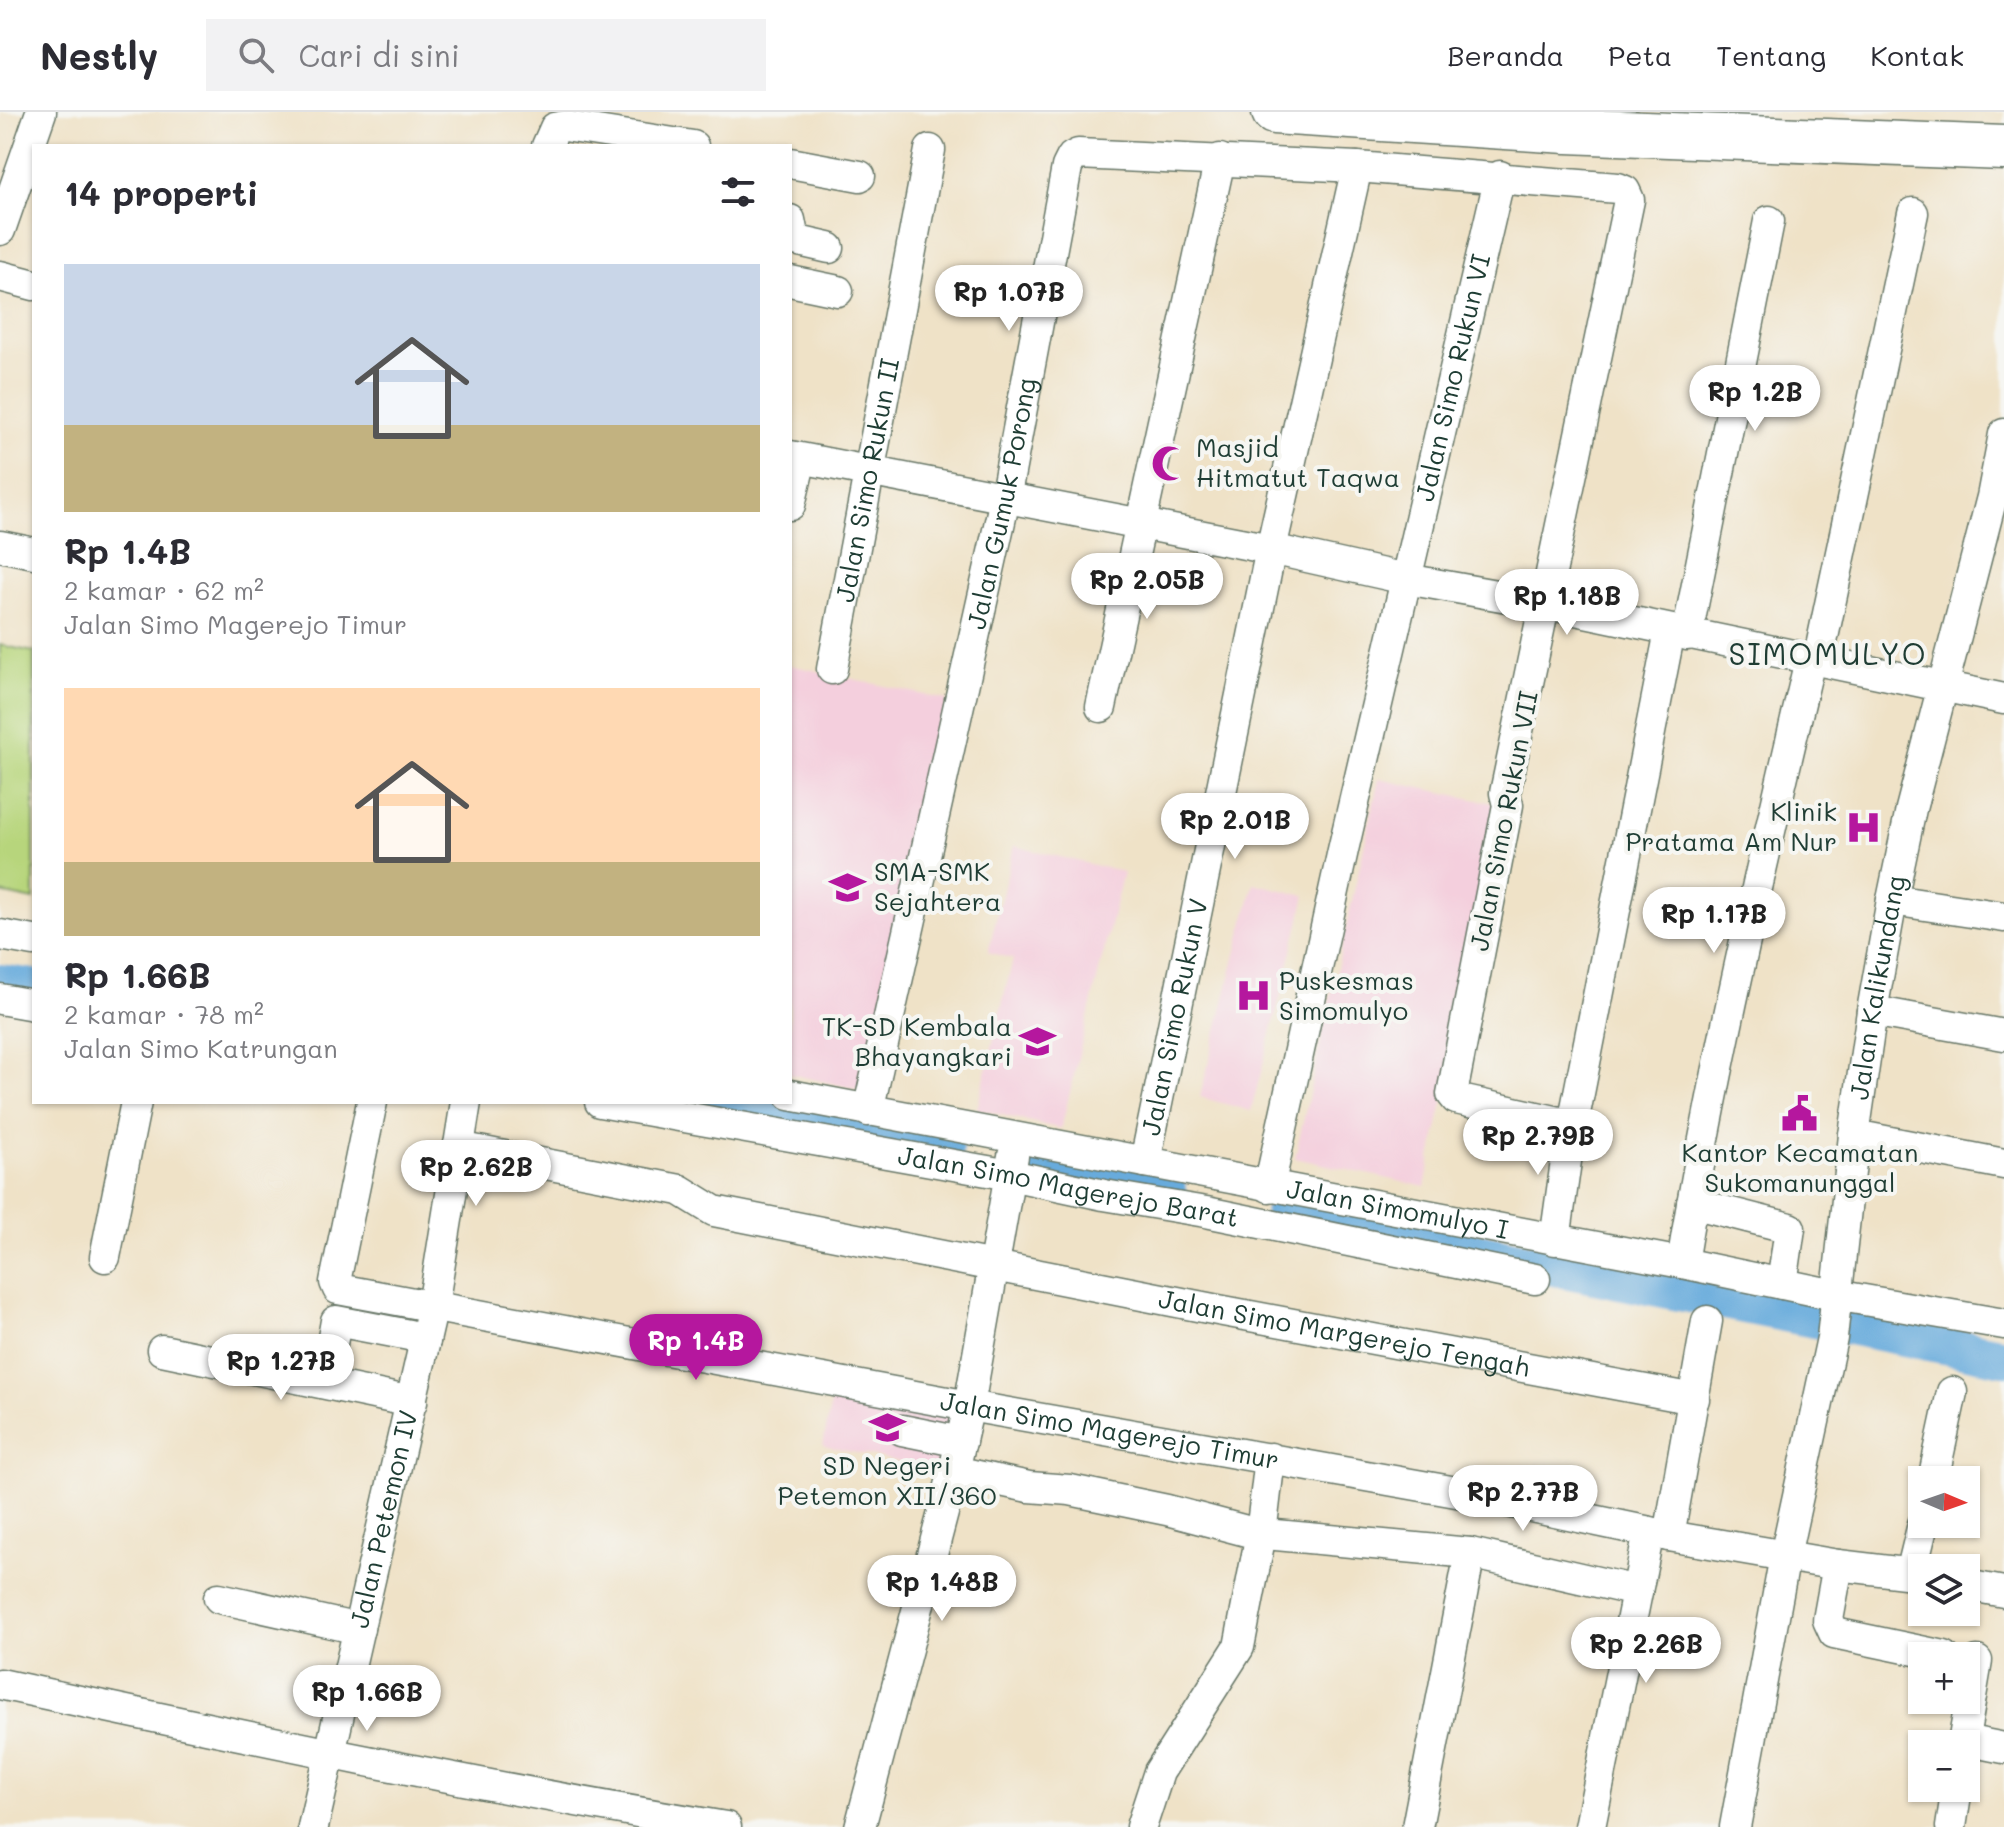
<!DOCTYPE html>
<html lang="id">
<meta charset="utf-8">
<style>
body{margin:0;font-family:Mali,sans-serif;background:#f2f2f3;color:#2b2b33;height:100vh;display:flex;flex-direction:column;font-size:30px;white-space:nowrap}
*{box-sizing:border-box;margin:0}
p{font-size:26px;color:#7c7c81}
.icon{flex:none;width:44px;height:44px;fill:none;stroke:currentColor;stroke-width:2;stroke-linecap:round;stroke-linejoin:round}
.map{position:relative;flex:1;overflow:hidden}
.side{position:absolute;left:32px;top:32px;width:760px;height:960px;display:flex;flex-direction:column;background:#fff;border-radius:0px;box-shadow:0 2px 6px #0004}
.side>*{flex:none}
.needle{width:52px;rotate:92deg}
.buttons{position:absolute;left:1908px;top:1354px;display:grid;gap:16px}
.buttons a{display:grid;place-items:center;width:72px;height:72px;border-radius:0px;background:#fff;box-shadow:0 2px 6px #0004;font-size:40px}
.price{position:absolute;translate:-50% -68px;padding:0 18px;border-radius:28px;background:#fff;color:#222;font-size:26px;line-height:52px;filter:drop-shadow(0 2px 4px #0008)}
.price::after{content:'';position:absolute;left:50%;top:48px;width:24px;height:18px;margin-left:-12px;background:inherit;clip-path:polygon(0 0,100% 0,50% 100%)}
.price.current{background:#b5179e;color:#fff}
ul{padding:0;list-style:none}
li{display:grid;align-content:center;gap:16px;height:424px;padding:0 32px}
li span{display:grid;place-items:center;height:248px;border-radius:0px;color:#555}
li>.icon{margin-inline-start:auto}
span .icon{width:144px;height:144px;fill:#fffc;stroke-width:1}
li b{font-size:34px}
h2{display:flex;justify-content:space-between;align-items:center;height:96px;padding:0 32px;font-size:34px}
header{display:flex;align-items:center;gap:48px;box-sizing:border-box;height:112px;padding:0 40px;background:#fff;border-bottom:2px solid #e1e1e2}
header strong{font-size:38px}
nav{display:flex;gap:44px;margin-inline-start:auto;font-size:28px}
.search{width:560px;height:72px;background:#f2f2f3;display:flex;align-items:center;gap:20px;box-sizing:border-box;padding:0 28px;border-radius:0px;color:#7c7c81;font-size:30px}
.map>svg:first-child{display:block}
.built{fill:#f4cfdd}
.green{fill:#b7d57b;stroke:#6b8958;stroke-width:2}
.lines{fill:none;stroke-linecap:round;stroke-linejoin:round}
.river{stroke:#67abdc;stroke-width:38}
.minor-casing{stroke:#687767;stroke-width:33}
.highway-casing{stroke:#687767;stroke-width:47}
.minor{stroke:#fff;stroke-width:30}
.highway{stroke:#fff;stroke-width:44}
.labels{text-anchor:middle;stroke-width:8;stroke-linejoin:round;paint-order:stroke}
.street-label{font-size:26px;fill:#1f3d34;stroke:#f6f6f2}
.poi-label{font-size:26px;fill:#1f3d34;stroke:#f6f6f2;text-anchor:start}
.quarter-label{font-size:30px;letter-spacing:2px;fill:#1f3d34;stroke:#f6f6f2}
</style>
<header>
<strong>Nestly</strong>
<div class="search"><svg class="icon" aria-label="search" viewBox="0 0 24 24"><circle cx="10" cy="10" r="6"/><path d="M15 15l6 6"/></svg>Cari di sini</div>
<nav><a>Beranda</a><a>Peta</a><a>Tentang</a><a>Kontak</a></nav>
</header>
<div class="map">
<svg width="2004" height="1715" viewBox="0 0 2004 1715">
<rect width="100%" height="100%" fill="#f6f6f2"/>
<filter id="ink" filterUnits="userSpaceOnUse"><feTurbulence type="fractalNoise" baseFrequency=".0125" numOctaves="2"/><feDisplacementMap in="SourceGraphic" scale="16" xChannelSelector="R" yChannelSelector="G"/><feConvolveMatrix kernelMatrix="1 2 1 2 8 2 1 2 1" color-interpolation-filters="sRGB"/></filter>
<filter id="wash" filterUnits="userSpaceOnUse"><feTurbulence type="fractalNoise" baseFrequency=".006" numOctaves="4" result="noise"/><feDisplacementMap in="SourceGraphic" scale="32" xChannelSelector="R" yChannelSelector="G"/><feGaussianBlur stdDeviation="1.8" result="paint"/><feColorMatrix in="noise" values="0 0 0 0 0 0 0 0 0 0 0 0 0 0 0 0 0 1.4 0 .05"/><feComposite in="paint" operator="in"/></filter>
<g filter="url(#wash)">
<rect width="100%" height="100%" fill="#efe2c7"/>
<g class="built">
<polygon points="790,553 947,588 862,978 790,962"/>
<polygon points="1379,667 1506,694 1425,1075 1295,1046"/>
<polygon points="1014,734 1123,760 1061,1017 977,997 1013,847 988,840"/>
<polygon points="1254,771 1306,784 1251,999 1200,985"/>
<polygon points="834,1273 952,1295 940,1358 823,1334"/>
</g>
<polygon class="green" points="0,533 34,540 34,788 0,781"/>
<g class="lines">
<g class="river">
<polyline points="0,871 34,876"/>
<polyline points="708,990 944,1037"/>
<polyline points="1048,1057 1168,1079"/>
<polyline points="1284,1101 2004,1245"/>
</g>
</g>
</g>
<g filter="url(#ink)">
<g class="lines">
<defs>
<g id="minor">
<polyline points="547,34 555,16 565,14 693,34"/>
<polyline points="790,51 860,64"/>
<polyline points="790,108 794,128 829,136"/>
<polyline points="0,118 41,0"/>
<polyline points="0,164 34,173"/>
<polyline points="790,169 838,179"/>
<polyline points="790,344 1271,437 1406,467 1547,492 2004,587"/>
<polyline points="790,393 801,347"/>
<polyline points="0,434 34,441"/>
<polyline points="1687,523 1769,109"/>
<polyline points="1818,549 1913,101"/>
<path id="s1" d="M832,557L930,38"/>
<polyline points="1101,595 1220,47"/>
<polyline points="1892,788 2004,805"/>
<polyline points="0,823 34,829"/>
<polyline points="0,887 34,893"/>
<polyline points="1872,899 2004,923"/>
<path id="s2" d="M790,983L1682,1151L1835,1183L2004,1212"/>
<path id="s3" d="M372,990L335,1170L338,1177L969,1294L1479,1384L1669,1424L1838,1453L1922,1463"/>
<path id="s4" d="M600,990L1010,1063L1104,1083L1206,1100L1535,1167"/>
<path id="s5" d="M868,999L1005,387L1067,55L1072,45L1078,42L1357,55L1618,76L1625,79L1629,88L1505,681L1508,693L1452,982L1456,987L1573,1013"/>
<polyline points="1854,1023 2004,1052"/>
<path id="s6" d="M458,1035L680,1078L714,1099L1218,1198L1694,1287"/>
<path id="s7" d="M1145,1050L1271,437L1357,55"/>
<path id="s8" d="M1269,1075L1343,738L1500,64"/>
<polyline points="1692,1091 1790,1116 1782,1172"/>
<polyline points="1555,1128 1567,1042 1670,519"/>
<polyline points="105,1145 136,990"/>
<path d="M1682,1151C1715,948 1763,748 1810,548"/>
<polyline points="162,1238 412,1290"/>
<polyline points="326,1265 336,1209 409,1223 425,1229"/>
<polyline points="902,1318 961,1330"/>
<polyline points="954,1359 1029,1375 1070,1378 1167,1398 1254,1421 1470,1441 1637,1479"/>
<polyline points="1933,1368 1952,1280"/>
<polyline points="1669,1424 1707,1209"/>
<polyline points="1838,1453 1828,1508 1834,1521 1944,1544"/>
<polyline points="1911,1461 1923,1412"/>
<polyline points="1966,1473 2004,1480"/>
<polyline points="219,1486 359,1517"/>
<path d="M0,1572C241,1624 483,1675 726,1715"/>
<polyline points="1964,1628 2004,1636"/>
<polyline points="1963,1632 1977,1549"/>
<path id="s9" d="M313,1715L433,1194L466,990"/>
<polyline points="860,1715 954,1359 969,1294 1013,1044"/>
<polyline points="1141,1715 1159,1660 1239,1535 1261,1422 1270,1346"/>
<polyline points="1417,1715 1470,1441"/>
<polyline points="1590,1715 1649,1420"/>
<path id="s10" d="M1735,1715L1785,1444L1832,1226L1854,1023L1872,899L1892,788L1911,697L1992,385L2004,322"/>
<polyline points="1951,1715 1957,1676"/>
</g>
<polyline id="highway" points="1274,0 1567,19 2004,36"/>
</defs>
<use href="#minor" class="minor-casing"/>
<use href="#highway" class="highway-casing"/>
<use href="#minor" class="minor"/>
<use href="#highway" class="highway"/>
</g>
</g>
<defs>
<symbol id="mosque-bare" viewBox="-9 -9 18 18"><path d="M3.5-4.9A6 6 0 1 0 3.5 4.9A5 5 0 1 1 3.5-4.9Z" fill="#b5179e" stroke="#f6f6f2" stroke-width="2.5" paint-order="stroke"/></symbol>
<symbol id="hospital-bare" viewBox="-9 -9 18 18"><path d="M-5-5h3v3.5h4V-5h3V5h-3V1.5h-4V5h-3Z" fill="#b5179e" stroke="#f6f6f2" stroke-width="2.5" paint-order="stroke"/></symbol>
<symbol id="school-bare" viewBox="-9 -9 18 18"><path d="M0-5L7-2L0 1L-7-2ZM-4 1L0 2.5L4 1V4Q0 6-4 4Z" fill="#b5179e" stroke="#f6f6f2" stroke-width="2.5" paint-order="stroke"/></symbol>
<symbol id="civic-bare" viewBox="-9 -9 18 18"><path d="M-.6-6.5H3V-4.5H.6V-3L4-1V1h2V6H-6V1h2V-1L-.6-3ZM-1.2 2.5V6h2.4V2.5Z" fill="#b5179e" stroke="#f6f6f2" stroke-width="2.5" paint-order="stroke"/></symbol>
</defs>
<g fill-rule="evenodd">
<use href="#mosque-bare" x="1144" y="326" width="51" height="51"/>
<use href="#hospital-bare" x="1838" y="690" width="51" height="51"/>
<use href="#school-bare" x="822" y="750" width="51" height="51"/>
<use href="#hospital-bare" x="1228" y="858" width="51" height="51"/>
<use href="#school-bare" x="1012" y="904" width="51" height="51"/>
<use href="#civic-bare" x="1774" y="976" width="51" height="51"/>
<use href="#school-bare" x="862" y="1290" width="51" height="51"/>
</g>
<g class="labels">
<g class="street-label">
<text dy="9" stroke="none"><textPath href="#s8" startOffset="830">Jalan Simo Rukun VI</textPath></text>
<text dy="9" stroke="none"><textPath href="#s1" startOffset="192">Jalan Simo Rukun II</textPath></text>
<text dy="9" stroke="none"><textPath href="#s5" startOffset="622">Jalan Gumuk Porong</textPath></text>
<text transform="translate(1504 709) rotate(-79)" y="9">Jalan Simo Rukun VII</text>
<text dy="9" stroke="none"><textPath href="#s10" startOffset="852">Jalan Kalikundang</textPath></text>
<text dy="9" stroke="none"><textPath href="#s7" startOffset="148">Jalan Simo Rukun V</textPath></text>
<text dy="9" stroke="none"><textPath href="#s4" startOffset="476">Jalan Simo Magerejo Barat</textPath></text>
<text dy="9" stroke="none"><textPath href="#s2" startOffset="618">Jalan Simomulyo I</textPath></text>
<text dy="9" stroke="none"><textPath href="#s6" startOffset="908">Jalan Simo Margerejo Tengah</textPath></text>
<text dy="9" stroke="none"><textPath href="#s3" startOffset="976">Jalan Simo Magerejo Timur</textPath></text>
<text dy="9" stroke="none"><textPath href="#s9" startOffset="316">Jalan Petemon IV</textPath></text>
</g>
<g class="poi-label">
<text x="1196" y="345">Masjid<tspan x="1196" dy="30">Hitmatut Taqwa</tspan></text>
<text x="1837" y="709" text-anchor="end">Klinik<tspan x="1837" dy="30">Pratama Am Nur</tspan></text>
<text x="874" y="769">SMA-SMK<tspan x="874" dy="30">Sejahtera</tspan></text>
<text x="1279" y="878">Puskesmas<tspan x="1279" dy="30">Simomulyo</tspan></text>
<text x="1012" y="924" text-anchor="end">TK-SD Kembala<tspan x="1012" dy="30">Bhayangkari</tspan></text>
<text x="1800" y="1050" text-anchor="middle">Kantor Kecamatan<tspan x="1800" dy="30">Sukomanunggal</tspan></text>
<text x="887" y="1363" text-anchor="middle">SD Negeri<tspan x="887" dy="30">Petemon XII/360</tspan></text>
</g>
<g class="quarter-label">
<text x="1828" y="553">SIMOMULYO</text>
</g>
</g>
</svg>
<div class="buttons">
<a><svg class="needle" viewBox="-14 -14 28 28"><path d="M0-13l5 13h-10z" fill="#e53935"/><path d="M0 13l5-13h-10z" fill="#7c7c81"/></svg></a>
<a><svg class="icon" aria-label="layers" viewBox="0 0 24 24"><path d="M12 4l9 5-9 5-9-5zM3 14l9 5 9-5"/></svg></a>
<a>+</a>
<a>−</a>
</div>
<b class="price" style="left:1009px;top:221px">Rp 1.07B</b>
<b class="price" style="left:1755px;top:321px">Rp 1.2B</b>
<b class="price" style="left:1147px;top:509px">Rp 2.05B</b>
<b class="price" style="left:1567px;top:525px">Rp 1.18B</b>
<b class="price" style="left:1235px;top:749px">Rp 2.01B</b>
<b class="price" style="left:1714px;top:843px">Rp 1.17B</b>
<b class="price" style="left:1538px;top:1065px">Rp 2.79B</b>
<b class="price" style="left:476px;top:1096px">Rp 2.62B</b>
<b class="price current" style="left:696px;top:1270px">Rp 1.4B</b>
<b class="price" style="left:281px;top:1290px">Rp 1.27B</b>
<b class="price" style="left:1523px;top:1421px">Rp 2.77B</b>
<b class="price" style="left:942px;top:1511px">Rp 1.48B</b>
<b class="price" style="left:1646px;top:1573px">Rp 2.26B</b>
<b class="price" style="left:367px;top:1621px">Rp 1.66B</b>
<section class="side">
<h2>14 properti<svg class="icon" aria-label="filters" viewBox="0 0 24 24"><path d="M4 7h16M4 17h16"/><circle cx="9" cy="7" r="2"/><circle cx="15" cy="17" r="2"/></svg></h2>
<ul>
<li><span style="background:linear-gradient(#c9d6e8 65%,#c2b280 0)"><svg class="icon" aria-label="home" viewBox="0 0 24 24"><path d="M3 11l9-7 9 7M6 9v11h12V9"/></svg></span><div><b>Rp 1.4B</b><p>2 kamar · 62 m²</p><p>Jalan Simo Magerejo Timur</p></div></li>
<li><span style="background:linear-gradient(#ffd9b3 70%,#c2b280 0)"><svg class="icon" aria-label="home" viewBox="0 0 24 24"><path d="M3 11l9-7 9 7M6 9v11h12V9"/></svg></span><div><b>Rp 1.66B</b><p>2 kamar · 78 m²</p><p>Jalan Simo Katrungan</p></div></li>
</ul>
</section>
</div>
